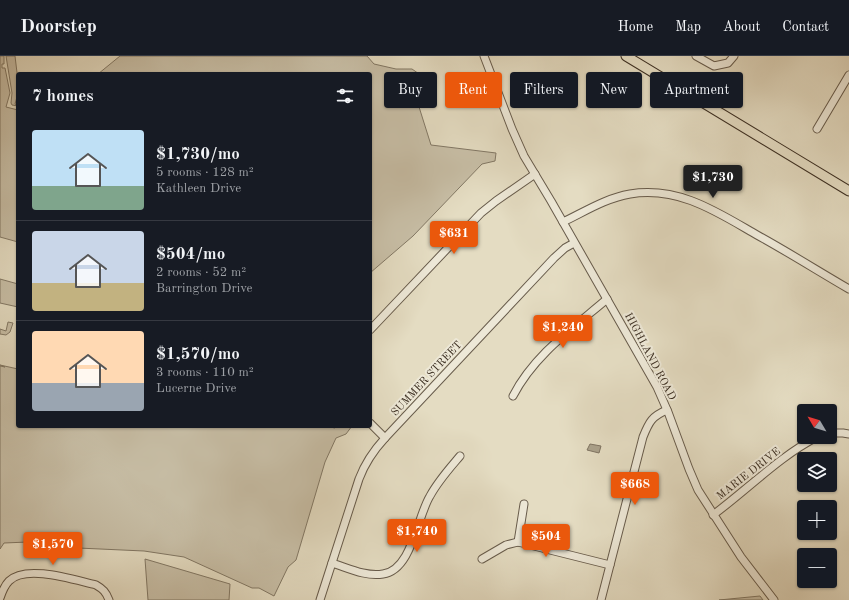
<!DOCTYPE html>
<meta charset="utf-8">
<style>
body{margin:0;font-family:"Old Standard TT",serif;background:#242831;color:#f1f3f6;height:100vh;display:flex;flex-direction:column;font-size:15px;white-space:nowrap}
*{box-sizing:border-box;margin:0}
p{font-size:13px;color:#9ea1a6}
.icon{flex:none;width:22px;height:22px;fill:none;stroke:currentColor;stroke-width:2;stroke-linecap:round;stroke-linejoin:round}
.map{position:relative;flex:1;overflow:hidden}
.sheet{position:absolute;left:16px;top:16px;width:356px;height:356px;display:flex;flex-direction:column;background:#171b24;border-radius:4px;box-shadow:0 1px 3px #0004}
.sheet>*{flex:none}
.top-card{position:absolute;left:384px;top:16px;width:380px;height:36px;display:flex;gap:8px}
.needle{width:26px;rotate:308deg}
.buttons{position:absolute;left:797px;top:348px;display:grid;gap:8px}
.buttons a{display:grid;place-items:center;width:40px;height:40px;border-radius:4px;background:#171b24;box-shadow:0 1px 3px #0004;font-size:20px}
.price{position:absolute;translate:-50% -34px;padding:0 9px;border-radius:4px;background:#ea580c;color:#fff;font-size:13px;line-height:26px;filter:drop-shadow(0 1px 2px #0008)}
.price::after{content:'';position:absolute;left:50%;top:24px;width:12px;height:9px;margin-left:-6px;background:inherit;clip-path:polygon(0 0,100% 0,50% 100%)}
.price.on{background:#222;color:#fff}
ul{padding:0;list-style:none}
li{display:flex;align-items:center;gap:12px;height:100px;padding:0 16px}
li+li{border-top:1px solid #363941}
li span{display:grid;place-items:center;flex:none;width:112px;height:80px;border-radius:4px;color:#555}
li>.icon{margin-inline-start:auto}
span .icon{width:48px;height:48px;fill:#fffc;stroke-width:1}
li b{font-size:17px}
h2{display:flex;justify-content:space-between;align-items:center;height:48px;padding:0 16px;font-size:17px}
.tag{padding:0 14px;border-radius:4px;background:#171b24;box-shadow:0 1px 3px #0004;font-size:14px;line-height:36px}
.tag.on{background:#ea580c;color:#fff}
header{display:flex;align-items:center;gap:24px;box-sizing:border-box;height:56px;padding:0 20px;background:#171b24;border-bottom:1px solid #363941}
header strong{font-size:19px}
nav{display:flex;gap:22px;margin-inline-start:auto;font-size:14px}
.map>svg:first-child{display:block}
.green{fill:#c8bfa7;stroke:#827865}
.water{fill:#aba28c;stroke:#7f7462}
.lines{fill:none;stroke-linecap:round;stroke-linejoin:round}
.minor-casing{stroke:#675b4b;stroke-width:9}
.major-casing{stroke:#3d3023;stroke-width:11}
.minor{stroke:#ede8d7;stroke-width:7}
.major{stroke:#e4dcc2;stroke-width:9}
.labels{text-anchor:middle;stroke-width:4;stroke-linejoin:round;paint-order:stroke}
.street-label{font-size:11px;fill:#3d3023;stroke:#ede8d7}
</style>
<header>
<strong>Doorstep</strong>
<nav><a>Home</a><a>Map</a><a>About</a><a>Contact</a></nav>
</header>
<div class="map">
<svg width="849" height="544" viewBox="0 0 849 544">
<rect width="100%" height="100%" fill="#e4dcc2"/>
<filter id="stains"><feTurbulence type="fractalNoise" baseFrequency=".005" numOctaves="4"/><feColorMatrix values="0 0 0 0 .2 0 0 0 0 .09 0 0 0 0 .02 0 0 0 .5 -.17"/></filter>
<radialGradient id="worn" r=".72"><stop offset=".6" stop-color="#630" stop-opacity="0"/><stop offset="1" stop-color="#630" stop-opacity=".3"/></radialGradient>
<g class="green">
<polygon points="0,0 4,0 4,8 2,8 2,12 5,12 10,37 6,51 18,54 18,186 0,181"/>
<polygon points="6,0 15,0 18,25 18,41 17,41 15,48 18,50 12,49 11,47 12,37"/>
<polygon points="120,0 367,0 374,8 396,13 412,13 422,20 421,28 414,35 431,89 496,97 495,105 482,108 413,180 370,217 370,18 98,18"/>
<polygon points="0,223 18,228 18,251 0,247"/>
<polygon points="8,266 13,267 10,276 6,279 0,278 0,273 6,275"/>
<polygon points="0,309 18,313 18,370 325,370 335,372 336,370 352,370 346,378 336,382 325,406 296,504 288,511 274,540 259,532 252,532 184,501 144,495 78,492 28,486 4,487 0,493 0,310 5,311"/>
<polygon points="145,503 230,528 229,544 148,544"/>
<polygon points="760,540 763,544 719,544"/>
</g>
<polygon class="water" points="590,388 601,390 599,397 587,394"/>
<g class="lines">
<defs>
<g id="minor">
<polyline points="484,0 512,73 524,100 551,145 657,331 668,356 689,413 698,434 741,501 774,544"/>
<polyline points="696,0 714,10 728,7 734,0"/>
<polyline points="817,73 849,19"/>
<path d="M563,166C584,156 606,142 630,138C679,130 717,156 757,179C788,196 818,215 849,233"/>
<polyline points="370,274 481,157 496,145 535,118"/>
<path d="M513,340C534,299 573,272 607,243"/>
<polyline points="370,367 385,382"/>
<polyline points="830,377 843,377 849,378"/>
<path d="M713,459C747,434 780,400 817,381"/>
<polyline points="518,486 524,448"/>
<polyline points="482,503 506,489 518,486 610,509"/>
<path d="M332,507C348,512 366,521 383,518C412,514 417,461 430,440C438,425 449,413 460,400"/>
<path d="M0,542C2,536 4,530 9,525C26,508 74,524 96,529C103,533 106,536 109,544"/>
<path d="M320,544L359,423C365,407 374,394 385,382L554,202L565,192L574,187"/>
<path d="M601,544L643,381C649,366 652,360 667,354"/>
</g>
<polyline id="major" points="626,0 849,135"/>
</defs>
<use href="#minor" class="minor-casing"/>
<use href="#major" class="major-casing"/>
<use href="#minor" class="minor"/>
<use href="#major" class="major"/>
</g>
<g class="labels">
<g class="street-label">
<text transform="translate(651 300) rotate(62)" y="4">HIGHLAND ROAD</text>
<text transform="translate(426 322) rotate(-47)" y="4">SUMMER STREET</text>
<text transform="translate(748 417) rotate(-38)" y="4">MARIE DRIVE</text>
</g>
</g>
<rect width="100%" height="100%" filter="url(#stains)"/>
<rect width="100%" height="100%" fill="url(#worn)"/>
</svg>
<div class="buttons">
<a><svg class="needle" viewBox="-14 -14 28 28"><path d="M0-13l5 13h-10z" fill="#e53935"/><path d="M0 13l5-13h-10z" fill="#9ea1a6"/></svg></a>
<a><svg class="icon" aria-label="layers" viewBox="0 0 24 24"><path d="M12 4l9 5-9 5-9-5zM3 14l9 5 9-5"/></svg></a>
<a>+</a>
<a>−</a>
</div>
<b class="price on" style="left:713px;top:143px">$1,730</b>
<b class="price" style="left:454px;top:199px">$631</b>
<b class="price" style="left:563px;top:293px">$1,240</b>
<b class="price" style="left:635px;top:450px">$668</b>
<b class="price" style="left:417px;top:497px">$1,740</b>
<b class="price" style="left:546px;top:502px">$504</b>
<b class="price" style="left:53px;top:510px">$1,570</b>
<div class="top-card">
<a class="tag">Buy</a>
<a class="tag on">Rent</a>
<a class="tag">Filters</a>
<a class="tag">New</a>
<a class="tag">Apartment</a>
</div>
<section class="sheet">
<h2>7 homes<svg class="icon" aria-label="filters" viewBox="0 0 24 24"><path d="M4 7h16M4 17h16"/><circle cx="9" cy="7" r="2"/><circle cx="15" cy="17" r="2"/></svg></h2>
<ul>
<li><span style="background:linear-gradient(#bfe0f5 70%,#7fa58c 0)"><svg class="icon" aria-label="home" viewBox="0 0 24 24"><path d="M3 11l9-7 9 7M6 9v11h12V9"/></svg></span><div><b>$1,730/mo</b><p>5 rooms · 128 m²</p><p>Kathleen Drive</p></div></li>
<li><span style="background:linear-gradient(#c9d6e8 65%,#c2b280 0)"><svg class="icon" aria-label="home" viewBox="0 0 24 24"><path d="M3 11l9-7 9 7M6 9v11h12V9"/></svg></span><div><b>$504/mo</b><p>2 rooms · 52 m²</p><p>Barrington Drive</p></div></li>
<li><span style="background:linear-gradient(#ffd9b3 65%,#9aa5b1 0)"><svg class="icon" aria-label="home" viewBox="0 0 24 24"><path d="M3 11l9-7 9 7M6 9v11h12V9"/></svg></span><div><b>$1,570/mo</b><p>3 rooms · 110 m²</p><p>Lucerne Drive</p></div></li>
</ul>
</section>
</div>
